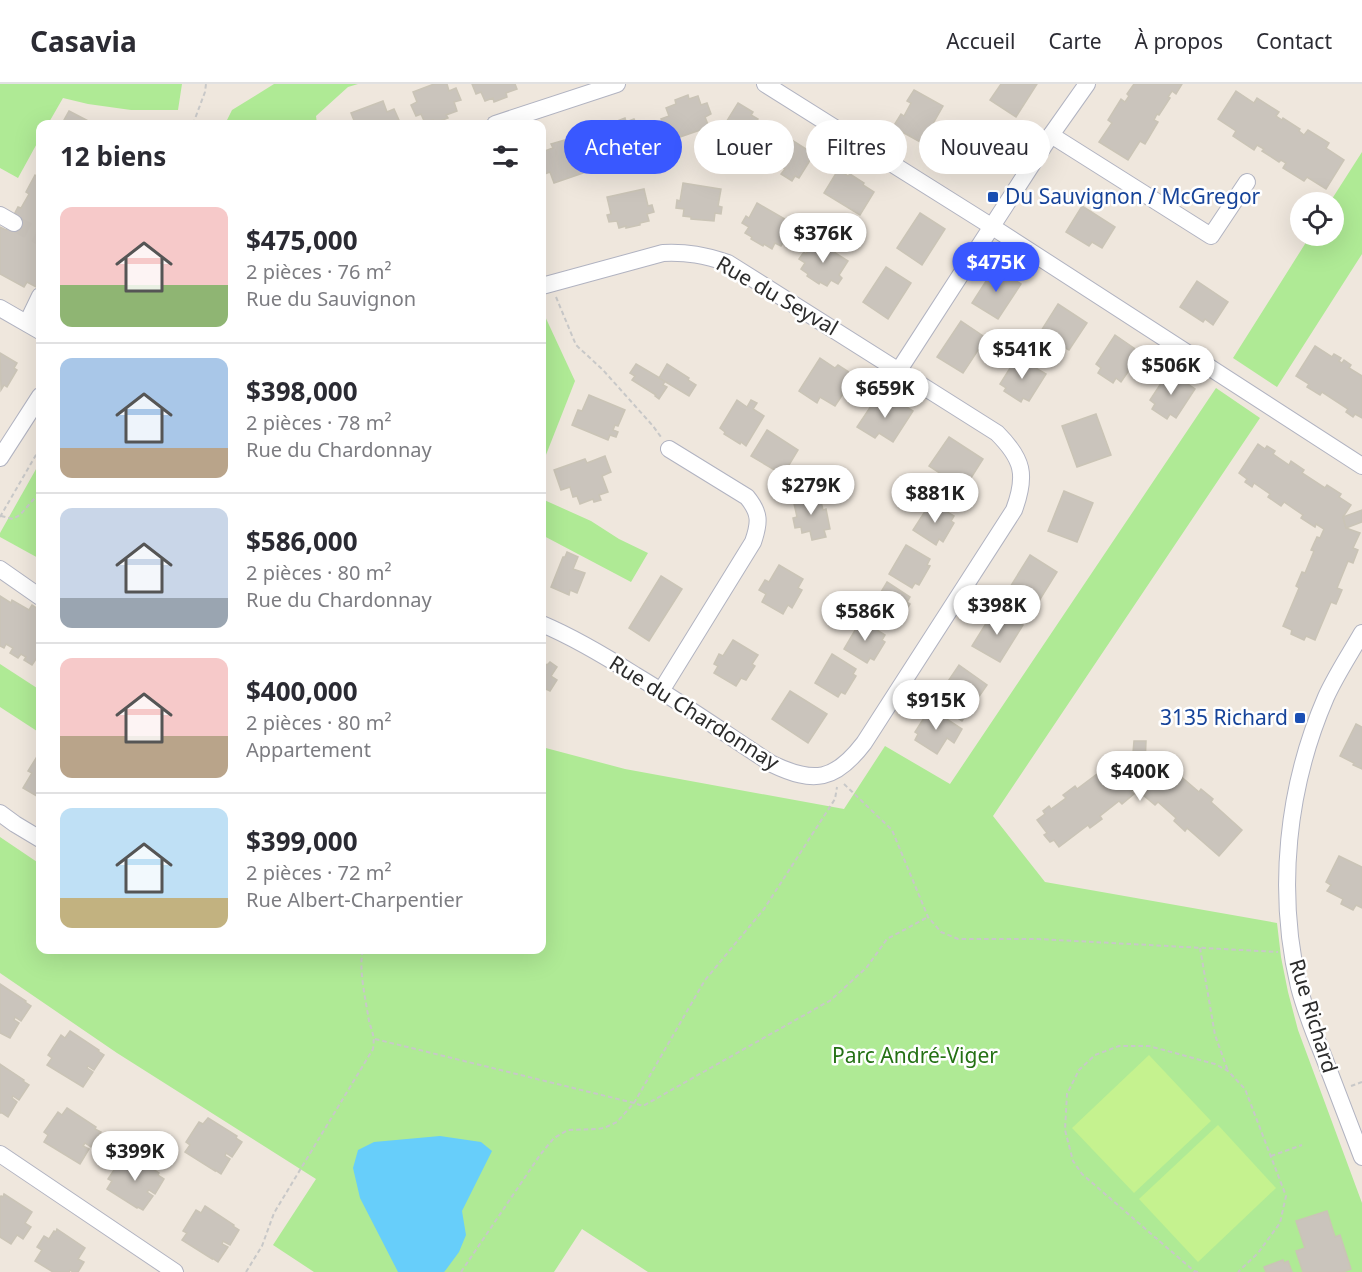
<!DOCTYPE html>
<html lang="fr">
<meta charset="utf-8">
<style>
body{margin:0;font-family:"Noto Sans",sans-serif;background:#f2f2f3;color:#2b2b33;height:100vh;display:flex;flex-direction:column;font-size:22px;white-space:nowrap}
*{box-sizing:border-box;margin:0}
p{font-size:20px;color:#7c7c81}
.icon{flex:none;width:33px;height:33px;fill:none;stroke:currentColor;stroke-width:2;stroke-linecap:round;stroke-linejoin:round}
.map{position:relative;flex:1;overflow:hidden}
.drawer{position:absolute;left:36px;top:36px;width:510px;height:834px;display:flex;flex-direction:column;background:#fff;border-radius:12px;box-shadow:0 6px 24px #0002}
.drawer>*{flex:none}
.hud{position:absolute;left:564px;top:36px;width:570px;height:54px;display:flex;gap:12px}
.fabs{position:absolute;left:1290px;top:108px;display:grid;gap:12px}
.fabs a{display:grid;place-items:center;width:54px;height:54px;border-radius:50%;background:#fff;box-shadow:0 6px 24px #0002;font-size:30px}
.price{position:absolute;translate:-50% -51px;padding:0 14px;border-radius:21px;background:#fff;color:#222;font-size:20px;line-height:39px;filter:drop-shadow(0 2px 3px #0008)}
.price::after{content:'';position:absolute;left:50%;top:36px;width:18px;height:14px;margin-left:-9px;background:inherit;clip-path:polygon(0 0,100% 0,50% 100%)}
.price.current{background:#3958ff;color:#fff}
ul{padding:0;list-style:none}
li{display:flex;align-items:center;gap:18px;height:150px;padding:0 24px}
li+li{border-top:2px solid #e1e1e2}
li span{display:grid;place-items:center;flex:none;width:168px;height:120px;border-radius:12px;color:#555}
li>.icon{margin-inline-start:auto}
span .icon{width:72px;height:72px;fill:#fffc;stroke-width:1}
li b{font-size:26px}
h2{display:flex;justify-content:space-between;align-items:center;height:72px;padding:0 24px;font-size:26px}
.chip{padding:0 21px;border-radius:27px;background:#fff;box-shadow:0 6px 24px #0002;font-size:21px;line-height:54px}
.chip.current{background:#3958ff;color:#fff}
header{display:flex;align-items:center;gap:36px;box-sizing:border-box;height:84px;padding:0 30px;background:#fff;border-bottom:2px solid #e1e1e2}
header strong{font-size:28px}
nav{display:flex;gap:33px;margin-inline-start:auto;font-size:21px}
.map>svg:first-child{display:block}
.green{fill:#afea95}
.pitch{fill:#c5f28f}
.water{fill:#67cefa}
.building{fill:#cac4bc;stroke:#cac4b6;stroke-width:1.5}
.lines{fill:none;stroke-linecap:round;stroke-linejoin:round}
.minor-tunnel{stroke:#c8c2ba;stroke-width:16;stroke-dasharray:16 8;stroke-linecap:butt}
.minor-casing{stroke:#b1b3c1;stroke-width:18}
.path{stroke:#c8c8c8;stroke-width:2;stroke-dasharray:4.5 3;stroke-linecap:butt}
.minor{stroke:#fff;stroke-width:16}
.transit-dot{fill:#1a4fb4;stroke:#fff;stroke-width:2}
.labels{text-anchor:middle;stroke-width:5;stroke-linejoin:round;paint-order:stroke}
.transit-label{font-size:21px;fill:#164399;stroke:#fff;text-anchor:start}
.street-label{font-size:21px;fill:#2c2c2c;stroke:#fff}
.park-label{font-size:21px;fill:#247114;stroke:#fff}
</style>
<header>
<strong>Casavia</strong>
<nav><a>Accueil</a><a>Carte</a><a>À propos</a><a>Contact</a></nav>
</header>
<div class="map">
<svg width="1362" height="1188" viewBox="0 0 1362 1188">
<rect width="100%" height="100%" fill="#efe7dd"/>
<g class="green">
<polygon points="0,0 182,0 178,26 131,26 88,20 63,14 48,40 40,40 40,54 18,94 0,84"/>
<polygon points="274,0 358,0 348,3 316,32 317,40 225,40 232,26"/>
<polygon points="1362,68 1362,170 1277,303 1233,274 1310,152 1334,152 1334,118 1330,118"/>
<polygon points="543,228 575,297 542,381 542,228"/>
<polygon points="1216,304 1260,334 993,732 1045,798 1277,839 1281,873 1288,908 1298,946 1362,1119 1362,1188 648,1188 582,1145 554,1188 314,1188 273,1161 316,1095 117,969 0,889 0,753 40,780 40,866 542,866 542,663 625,685 844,725 885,662 950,700"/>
<polygon points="40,378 40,475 0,453 0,449"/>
<polygon points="542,415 591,437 619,455 648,469 631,498 542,451"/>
<polygon points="0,580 40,606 40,649 0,623"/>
</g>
<g class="pitch">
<polygon points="1149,971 1211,1037 1134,1109 1072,1044"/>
<polygon points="1218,1041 1276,1104 1198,1178 1139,1115"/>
</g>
<polygon class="water" points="440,1052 481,1058 492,1067 462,1127 466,1151 459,1168 445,1187 444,1188 398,1188 360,1114 353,1084 358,1066 374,1058"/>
<g class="building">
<polygon points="434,0 447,0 449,7 456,4 461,16 454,18 457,27 446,31 448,34 435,39 433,36 425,39 421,30 416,32 411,21 417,18 413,8"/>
<polygon points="472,0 515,0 517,5 506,9 507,13 494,18 493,14 485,17 481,8 476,10"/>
<polygon points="1001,0 1037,0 1016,33 990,16"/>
<polygon points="1134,0 1182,0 1176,10 1172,7 1168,13 1170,14 1159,31 1157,30 1154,36 1158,38 1145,60 1140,57 1128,76 1099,58 1112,39 1108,36 1121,15 1125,18 1129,12 1127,10"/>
<polygon points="914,6 943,22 922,59 893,43 901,30 904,32 911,19 907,17"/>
<polygon points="1236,7 1254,19 1257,14 1279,28 1276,32 1282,36 1283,34 1300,45 1299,47 1304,51 1308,46 1329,59 1326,64 1344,76 1326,105 1307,93 1304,97 1283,84 1286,79 1281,76 1279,78 1262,67 1264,65 1257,61 1254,66 1233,52 1236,47 1218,35"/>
<polygon points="688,11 689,15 698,12 701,21 707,19 711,30 705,33 709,43 677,54 673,44 666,46 661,35 669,32 666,24 676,20 675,16"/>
<polygon points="383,17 387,28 394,25 399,36 391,39 392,40 352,40 355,39 351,29"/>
<polygon points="738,19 753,28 751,31 758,35 742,62 720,48"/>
<polygon points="69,27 94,40 66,40 67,38 64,36"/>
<polygon points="625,34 626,38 634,35 638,44 644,42 648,54 642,56 646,66 614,78 610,67 602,70 598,58 605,55 602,47 613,43 612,39"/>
<polygon points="978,37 1003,54 980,89 954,73"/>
<polygon points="779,48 814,70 799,94 795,92 792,97 781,90 785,85 777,80 774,85 764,79 766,75 763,73"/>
<polygon points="565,56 566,59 574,56 578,66 583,64 587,75 582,77 586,88 554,99 550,88 542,91 542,78 545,77 542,68 553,64 551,60"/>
<polygon points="838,86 848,92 850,90 864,99 863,101 874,108 860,131 824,109"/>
<polygon points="40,88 40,205 27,198 24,203 0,190 0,143 6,146 18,123 21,124 29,110 26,108 35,91 38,93"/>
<polygon points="683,99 721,105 718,122 722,123 721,130 715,129 714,137 691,135 691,133 683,132 684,125 676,124 677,116 680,117"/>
<polygon points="644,105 648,122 652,121 654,128 647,130 649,137 640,139 640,141 626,144 626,142 619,144 617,137 609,138 607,131 611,130 607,113"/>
<polygon points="757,119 790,138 781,153 785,155 781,162 775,159 772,165 764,160 763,162 751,155 752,153 745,149 749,143 742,139 746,132 749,134"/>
<polygon points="1082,122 1115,143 1102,164 1092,158 1089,162 1066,148"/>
<polygon points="920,129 945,145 922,181 897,164"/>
<polygon points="815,156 848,177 839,191 842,194 838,200 831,196 827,202 820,198 819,200 807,192 808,190 801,185 805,179 799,175 804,168 806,170"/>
<polygon points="886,183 911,199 888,235 863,218"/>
<polygon points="995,183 1021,200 998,235 972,219"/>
<polygon points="1197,197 1228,218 1213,241 1205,235 1203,238 1180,223"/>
<polygon points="1058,220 1087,239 1069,266 1062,262 1060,265 1044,255 1047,251 1041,247"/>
<polygon points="961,237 986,254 963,289 937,273"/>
<polygon points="1115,251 1141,269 1121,298 1116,294 1113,299 1098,289 1101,284 1096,280"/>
<polygon points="1315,262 1332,273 1334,270 1341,274 1339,277 1342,279 1344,276 1351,281 1349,284 1362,292 1362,334 1355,330 1353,333 1346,328 1348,325 1322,308 1320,311 1307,303 1309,300 1296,292"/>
<polygon points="0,269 17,279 14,284 17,286 7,303 4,301 1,306"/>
<polygon points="1017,273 1046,290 1029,317 1023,314 1021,318 1004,307 1006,304 1000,300"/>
<polygon points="820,274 835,284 838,281 855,292 835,322 820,313 817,319 799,307"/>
<polygon points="636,280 665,297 663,301 667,303 659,315 655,312 656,311 632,296 635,292 630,289"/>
<polygon points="667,280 689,294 688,296 696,301 689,312 659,294"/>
<polygon points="1169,287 1195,305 1176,334 1170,330 1167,335 1152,325 1155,320 1150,316"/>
<polygon points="879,310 894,320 896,316 913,327 893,358 879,349 875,354 857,343"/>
<polygon points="589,311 625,326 618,342 615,341 613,346 618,348 616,353 610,351 608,356 572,341 578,326 582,327"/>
<polygon points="737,316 747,323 751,316 757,319 753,325 764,332 746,362 741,358 740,360 724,350 725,348 720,344"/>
<polygon points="1096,330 1111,371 1077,383 1062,342"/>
<polygon points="767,346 798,366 783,391 751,372"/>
<polygon points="949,353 983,375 964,405 929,382"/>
<polygon points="1258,360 1265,365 1267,362 1275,367 1273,370 1289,381 1291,377 1304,386 1302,389 1325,404 1327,401 1341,410 1339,413 1351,421 1343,433 1346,444 1360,449 1353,464 1358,466 1353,479 1348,477 1337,504 1342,506 1336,520 1331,518 1315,556 1306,552 1304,556 1291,550 1292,546 1283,542 1299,504 1296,502 1302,488 1305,489 1314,467 1311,466 1317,453 1320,454 1324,445 1316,440 1315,443 1301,434 1303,431 1284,418 1281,422 1268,413 1270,410 1254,399 1252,403 1245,398 1247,395 1239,389"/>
<polygon points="605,372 611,388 602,392 608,408 599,411 601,416 594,418 593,415 580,420 577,412 573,413 570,403 561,406 554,386 585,375 587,379"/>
<polygon points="1064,407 1093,419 1077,458 1048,447"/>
<polygon points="819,409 823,426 826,425 830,445 824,446 826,453 812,456 810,447 802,449 801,443 795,444 793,434 797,433 793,415"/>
<polygon points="931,418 954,432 951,437 954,439 943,458 939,455 936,461 913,446"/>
<polygon points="1362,426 1362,438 1346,444 1343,433"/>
<polygon points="906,461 930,475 927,481 930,482 919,501 915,499 912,504 889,490"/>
<polygon points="567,468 578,473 573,485 585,489 577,509 570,506 569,511 551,503 563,473 565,473"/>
<polygon points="1030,471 1057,488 1034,525 1007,508"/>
<polygon points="779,481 803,495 798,504 802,506 792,524 788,521 783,530 762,518 766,510 759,506 765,496 769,498"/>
<polygon points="661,492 682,505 649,557 629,544"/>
<polygon points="887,498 910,513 907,518 910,520 899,538 895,536 892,541 869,528"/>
<polygon points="0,512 11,519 12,516 29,526 32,521 40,526 37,531 40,534 40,578 36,575 32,581 24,576 26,573 21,570 18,574 10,569 13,564 6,560 4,564 0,562"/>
<polygon points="995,525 1023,541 1000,578 972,562"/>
<polygon points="861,536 885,551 882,556 885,558 874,576 870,574 867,579 844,565"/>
<polygon points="733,556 758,571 752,580 755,582 746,596 741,594 736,602 714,589 718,582 714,580 719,570 723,572"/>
<polygon points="832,570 856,585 853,590 856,592 845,610 841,608 838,613 815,599"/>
<polygon points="542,578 547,581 550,578 557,583 551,592 557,596 550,607 546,605 542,611"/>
<polygon points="959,581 987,601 962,637 934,618"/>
<polygon points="790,607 827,630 808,659 772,635"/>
<polygon points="928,623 962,645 954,659 947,654 937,670 915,656 918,650 915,648 924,634 922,632"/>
<polygon points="1356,640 1362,643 1362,685 1353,681 1354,679 1340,672"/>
<polygon points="1134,657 1146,657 1145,681 1132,680"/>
<polygon points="1124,669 1132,680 1145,681 1155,669 1166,679 1168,676 1180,687 1178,690 1199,708 1201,705 1213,715 1211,718 1242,746 1219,772 1187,744 1185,747 1174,737 1176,734 1158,718 1155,721 1143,711 1146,708 1139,702 1131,707 1134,710 1122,720 1119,717 1100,732 1102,735 1090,744 1088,741 1059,763 1054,756 1050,758 1044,751 1047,749 1037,736 1045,730 1043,727 1049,722 1051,725 1066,714 1063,711 1075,702 1077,705 1101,687 1098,684 1110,675 1112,678"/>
<polygon points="38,671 40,673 40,714 23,704 32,689 28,687"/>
<polygon points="1339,772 1362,783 1362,824 1356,821 1353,826 1341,820 1343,815 1327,807 1331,801 1326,798"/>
<polygon points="0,900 26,917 25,918 31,922 21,937 15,933 14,936 19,939 10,954 0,949"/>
<polygon points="70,947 99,966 98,967 104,971 94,986 88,982 87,984 93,988 83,1003 47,981 52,974 48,971 61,951 65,954"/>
<polygon points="0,980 24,996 23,997 29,1001 19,1016 13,1012 12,1014 17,1018 8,1033 2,1029 0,1029"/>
<polygon points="67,1024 96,1043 95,1045 101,1048 91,1063 85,1059 83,1062 89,1065 80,1080 44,1058 48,1051 44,1048 58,1028 62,1031"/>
<polygon points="208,1034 237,1052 236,1054 242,1058 232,1073 226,1069 225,1072 230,1075 221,1090 215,1086 215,1087 185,1068 190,1061 186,1058 199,1038 203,1040"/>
<polygon points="130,1070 159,1089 158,1091 164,1095 155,1110 149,1106 147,1108 153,1112 143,1126 138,1123 137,1124 107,1105 112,1097 108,1095 122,1074 126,1077"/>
<polygon points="4,1110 32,1128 25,1139 31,1143 23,1155 17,1151 11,1160 0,1153 0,1113 1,1112 3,1113"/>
<polygon points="205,1122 234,1141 233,1142 239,1146 230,1161 223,1157 222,1160 228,1163 218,1178 212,1174 212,1175 182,1156 187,1149 183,1147 196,1126 201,1129"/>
<polygon points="1327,1127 1335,1153 1340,1151 1351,1185 1343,1188 1303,1188 1296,1167 1305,1164 1296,1137"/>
<polygon points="57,1145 85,1164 78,1175 84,1178 78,1188 73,1188 70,1186 69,1188 53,1188 35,1177 42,1166 37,1163 44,1152 49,1155 54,1147 56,1148"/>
<polygon points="1283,1176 1284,1179 1288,1177 1292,1188 1266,1188 1264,1183"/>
</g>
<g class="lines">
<polyline class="minor-tunnel" points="14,139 40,153"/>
<defs>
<g id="minor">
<polyline points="765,0 991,142 1362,382"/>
<polyline points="495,40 617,0"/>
<polyline points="1051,51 1211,152 1247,98"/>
<polyline points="0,131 14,139"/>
<path d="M542,202L663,169C688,168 704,171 728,179L997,349C1023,375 1027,391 1014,426L864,659C835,697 814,700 772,680C726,650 682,619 635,591C605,572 575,554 542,540"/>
<polyline points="0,224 40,247"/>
<polyline points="27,239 40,212"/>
<polyline points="899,286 1051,51 1087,0"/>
<polyline points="0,374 40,312"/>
<polyline points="0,485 40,513"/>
<path d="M1362,549C1350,570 1336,591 1326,613C1287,703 1276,807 1299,903C1305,926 1314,949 1323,971C1336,1005 1349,1039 1362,1073"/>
<path d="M661,607L753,458C760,438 760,429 747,413L669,365"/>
<polyline points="0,729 15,740 40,755"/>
<polyline points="0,1070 175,1188"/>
</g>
</defs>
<use href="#minor" class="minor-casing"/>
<g class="path">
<polyline points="193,40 205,8 206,0"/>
<polyline points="556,213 576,261 603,286 653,342 661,353"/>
<polyline points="1,432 13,435 20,431 40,408"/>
<polyline points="0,433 40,364"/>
<polyline points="844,700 892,746 928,833 941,848 958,855 1038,855 1278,868"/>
<polyline points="1200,864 1215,951 1228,987"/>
<polyline points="375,955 634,1019 643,1022 831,916 867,883 887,855 928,833"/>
<polyline points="1351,1002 1362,998"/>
<polyline points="1271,1072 1302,1061"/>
<path d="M246,1188L262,1162L274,1129L373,965C375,952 372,948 369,937C366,917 358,884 363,866"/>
<polyline points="461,1188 540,1071 554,1054 568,1046 597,1045 604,1044 617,1038 634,1019 705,896 764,825 835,715 837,703"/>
<polyline points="1198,1188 1194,1187 1082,1090 1073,1077 1065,1046 1067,1010 1079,986 1095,971 1119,962 1149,962 1215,980 1228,987 1245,1005 1286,1112 1280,1139 1258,1169 1238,1188"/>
</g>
<use href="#minor" class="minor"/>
</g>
<g class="transit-dot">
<rect x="987" y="107" width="12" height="12" rx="3"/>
<rect x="1294" y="628" width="12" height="12" rx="3"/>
</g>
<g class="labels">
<g class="transit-label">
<text x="1005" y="120">Du Sauvignon / McGregor</text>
<text x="1288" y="641" text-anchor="end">3135 Richard</text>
</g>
<g class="street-label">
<text transform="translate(777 212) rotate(30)" y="7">Rue du Seyval</text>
<text transform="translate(694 629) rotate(32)" y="7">Rue du Chardonnay</text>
<text transform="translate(1313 932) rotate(73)" y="7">Rue Richard</text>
</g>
<g class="park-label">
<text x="915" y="979">Parc André-Viger</text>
</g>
</g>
</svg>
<div class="fabs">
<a><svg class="icon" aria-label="locate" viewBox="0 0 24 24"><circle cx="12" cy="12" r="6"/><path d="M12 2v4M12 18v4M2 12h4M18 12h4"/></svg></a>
</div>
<b class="price" style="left:823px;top:180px">$376K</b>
<b class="price current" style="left:996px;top:209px">$475K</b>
<b class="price" style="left:1022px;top:296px">$541K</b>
<b class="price" style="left:1171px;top:312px">$506K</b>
<b class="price" style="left:885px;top:335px">$659K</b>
<b class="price" style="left:811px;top:432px">$279K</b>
<b class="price" style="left:935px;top:440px">$881K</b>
<b class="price" style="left:997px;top:552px">$398K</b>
<b class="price" style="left:865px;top:558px">$586K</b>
<b class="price" style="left:936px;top:647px">$915K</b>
<b class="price" style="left:1140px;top:718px">$400K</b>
<b class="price" style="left:135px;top:1098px">$399K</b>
<div class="hud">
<a class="chip current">Acheter</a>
<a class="chip">Louer</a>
<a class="chip">Filtres</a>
<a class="chip">Nouveau</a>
</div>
<section class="drawer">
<h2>12 biens<svg class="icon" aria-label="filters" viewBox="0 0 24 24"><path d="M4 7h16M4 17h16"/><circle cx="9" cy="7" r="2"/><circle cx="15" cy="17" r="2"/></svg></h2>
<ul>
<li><span style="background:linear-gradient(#f6c9c9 65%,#8fb573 0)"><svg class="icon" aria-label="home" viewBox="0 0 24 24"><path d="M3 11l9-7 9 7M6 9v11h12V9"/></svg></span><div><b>$475,000</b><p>2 pièces · 76 m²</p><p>Rue du Sauvignon</p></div></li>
<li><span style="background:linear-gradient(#a9c7e8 75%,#b9a48a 0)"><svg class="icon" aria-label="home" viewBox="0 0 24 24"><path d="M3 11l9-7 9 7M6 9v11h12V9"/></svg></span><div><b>$398,000</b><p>2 pièces · 78 m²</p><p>Rue du Chardonnay</p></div></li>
<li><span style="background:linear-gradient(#c9d6e8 75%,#9aa5b1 0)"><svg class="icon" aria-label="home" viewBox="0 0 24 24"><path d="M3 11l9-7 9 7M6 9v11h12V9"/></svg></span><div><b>$586,000</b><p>2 pièces · 80 m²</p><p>Rue du Chardonnay</p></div></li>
<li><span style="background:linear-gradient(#f6c9c9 65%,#b9a48a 0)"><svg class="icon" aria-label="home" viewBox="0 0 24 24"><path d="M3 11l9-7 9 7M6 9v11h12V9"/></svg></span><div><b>$400,000</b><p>2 pièces · 80 m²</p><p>Appartement</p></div></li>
<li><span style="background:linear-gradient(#bfe0f5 75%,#c2b280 0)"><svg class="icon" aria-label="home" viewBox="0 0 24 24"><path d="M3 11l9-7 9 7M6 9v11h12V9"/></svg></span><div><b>$399,000</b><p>2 pièces · 72 m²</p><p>Rue Albert-Charpentier</p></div></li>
</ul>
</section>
</div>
